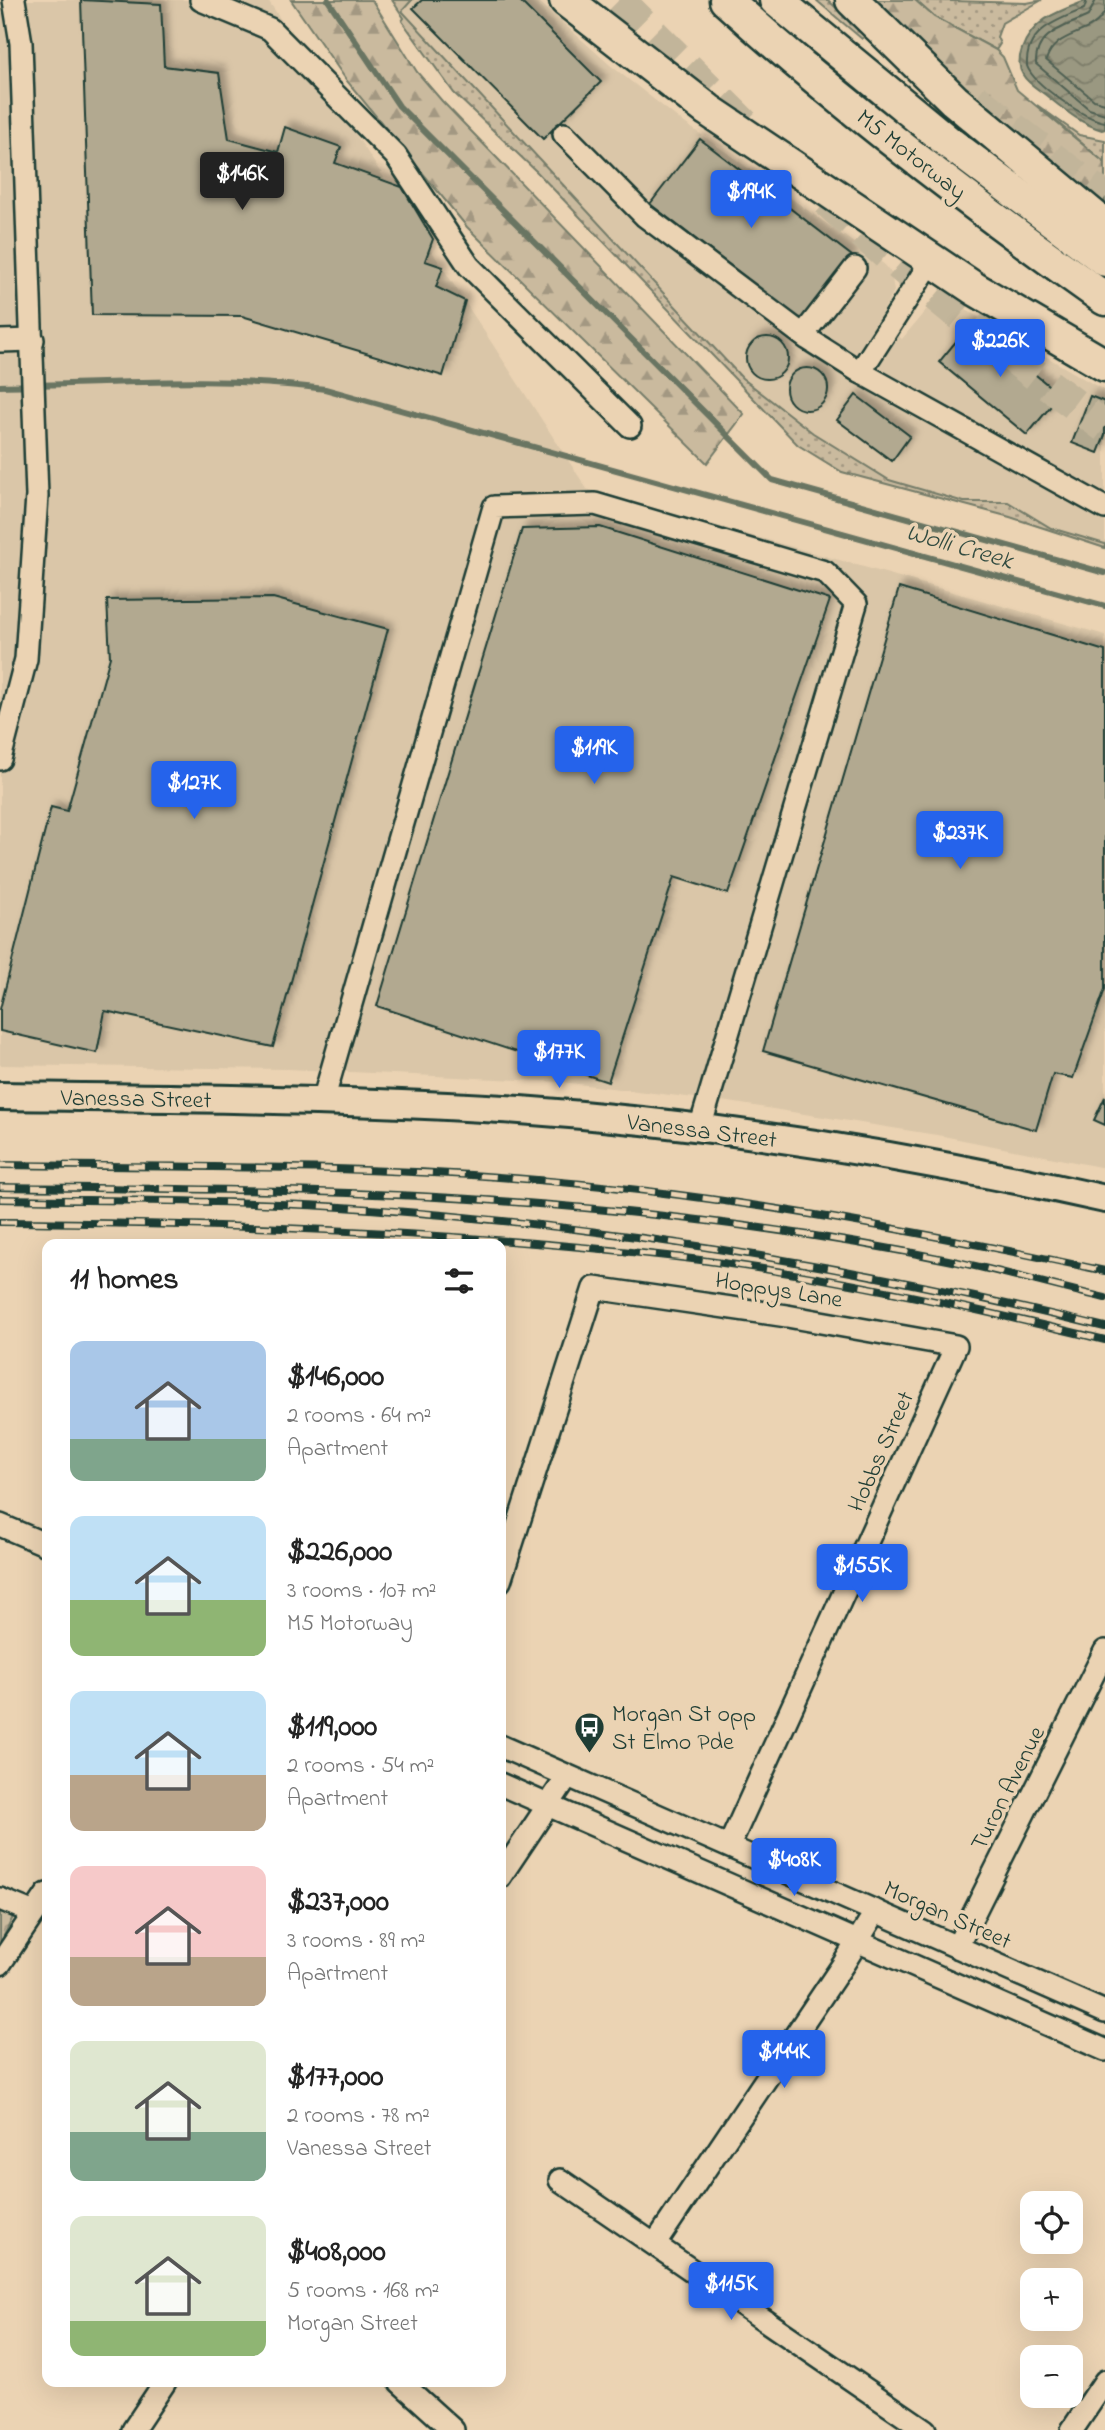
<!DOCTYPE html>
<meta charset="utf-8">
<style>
body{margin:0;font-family:"Indie Flower",sans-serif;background:#f2f2f2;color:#222;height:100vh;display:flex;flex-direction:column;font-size:26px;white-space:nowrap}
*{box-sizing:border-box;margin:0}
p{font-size:23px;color:#767676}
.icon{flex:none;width:38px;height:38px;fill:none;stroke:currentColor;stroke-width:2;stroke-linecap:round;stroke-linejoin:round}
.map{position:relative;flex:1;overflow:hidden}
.drawer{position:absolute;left:42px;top:1239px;width:464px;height:1148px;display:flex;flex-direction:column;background:#fff;border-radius:14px;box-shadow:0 7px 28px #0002}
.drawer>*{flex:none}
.tools{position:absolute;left:1020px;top:2191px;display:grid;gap:14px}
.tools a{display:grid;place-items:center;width:63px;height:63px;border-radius:14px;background:#fff;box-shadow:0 7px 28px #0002;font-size:35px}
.price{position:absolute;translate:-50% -60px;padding:0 16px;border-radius:7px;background:#2563eb;color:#fff;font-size:23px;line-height:46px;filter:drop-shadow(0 2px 4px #0008)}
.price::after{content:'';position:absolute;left:50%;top:42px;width:21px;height:16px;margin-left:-10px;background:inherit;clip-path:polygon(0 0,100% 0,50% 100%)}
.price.on{background:#222;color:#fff}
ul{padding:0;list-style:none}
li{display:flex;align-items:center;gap:21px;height:175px;padding:0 28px}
li span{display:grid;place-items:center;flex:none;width:196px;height:140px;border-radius:14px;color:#555}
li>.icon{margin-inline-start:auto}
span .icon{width:84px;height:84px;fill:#fffc;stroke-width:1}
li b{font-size:30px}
h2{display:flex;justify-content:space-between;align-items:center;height:84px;padding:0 28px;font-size:30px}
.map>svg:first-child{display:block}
.built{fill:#dac6a8}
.grass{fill:url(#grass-dots);stroke:#747c69;stroke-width:2}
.forest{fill:url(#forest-firs);stroke:#747c69;stroke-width:2}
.park{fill:url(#park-crowns);stroke:#747c69;stroke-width:2}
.water{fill:url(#water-waves);stroke:#697462;stroke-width:2}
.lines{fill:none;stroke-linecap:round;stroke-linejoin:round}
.shore{stroke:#506153;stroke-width:2}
.stream{stroke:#697462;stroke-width:6}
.building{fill:#b2a990;stroke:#1f3d34;stroke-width:2;filter:url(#shadow)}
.highway-tunnel{stroke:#c2b59a;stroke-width:32;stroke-dasharray:32 16;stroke-linecap:butt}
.minor-casing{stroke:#1f3d34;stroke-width:26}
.major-casing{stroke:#1f3d34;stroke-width:32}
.highway-casing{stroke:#1f3d34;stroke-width:37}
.minor{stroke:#ebd3b3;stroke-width:21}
.major{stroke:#ebd3b3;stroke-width:26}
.highway{stroke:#ebd3b3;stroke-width:32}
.rail-casing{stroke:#1f3d34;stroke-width:8}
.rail{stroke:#ebd3b3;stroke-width:5;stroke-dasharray:16;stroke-linecap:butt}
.labels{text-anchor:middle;stroke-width:7;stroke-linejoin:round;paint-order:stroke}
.street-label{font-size:24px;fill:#1f3d34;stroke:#ebd3b3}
.poi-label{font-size:24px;fill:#1f3d34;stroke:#ebd3b3;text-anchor:start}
.water-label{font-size:26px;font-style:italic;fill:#314b40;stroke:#ebd3b3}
</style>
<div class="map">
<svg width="1105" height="2430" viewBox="0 0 1105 2430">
<defs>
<pattern id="grass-dots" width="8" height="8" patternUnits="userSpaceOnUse" patternTransform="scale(1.75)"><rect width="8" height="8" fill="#caba9e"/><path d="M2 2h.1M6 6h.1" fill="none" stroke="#a39882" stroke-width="1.8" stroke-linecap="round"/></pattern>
<pattern id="forest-firs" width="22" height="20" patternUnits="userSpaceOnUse" patternTransform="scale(1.75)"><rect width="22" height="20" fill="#caba9e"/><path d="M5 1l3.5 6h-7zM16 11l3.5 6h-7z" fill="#a39882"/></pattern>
<pattern id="park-crowns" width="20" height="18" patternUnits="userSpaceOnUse" patternTransform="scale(1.75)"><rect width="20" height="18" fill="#caba9e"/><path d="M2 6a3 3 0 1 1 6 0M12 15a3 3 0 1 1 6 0" fill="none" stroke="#a39882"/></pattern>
<pattern id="water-waves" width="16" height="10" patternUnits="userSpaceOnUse" patternTransform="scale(1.75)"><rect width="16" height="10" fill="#9a9881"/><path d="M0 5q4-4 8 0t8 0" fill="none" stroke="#7d7d6a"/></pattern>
<filter id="shadow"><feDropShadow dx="5.5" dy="-5.5" stdDeviation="3.5" flood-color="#0004"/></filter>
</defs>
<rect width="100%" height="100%" fill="#ebd3b3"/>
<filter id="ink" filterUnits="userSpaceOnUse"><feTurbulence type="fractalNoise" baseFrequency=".0143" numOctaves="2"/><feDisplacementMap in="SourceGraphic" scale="14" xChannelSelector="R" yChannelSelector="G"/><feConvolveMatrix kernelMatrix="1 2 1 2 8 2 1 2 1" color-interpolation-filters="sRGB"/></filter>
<g filter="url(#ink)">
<g class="built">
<polygon points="0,0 268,0 587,489 1105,635 1105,1168 943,1136 729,1102 561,1082 288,1069 0,1065"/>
<polygon points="412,0 537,0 610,65 679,119 885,265 891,273 894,291 879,318 902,339 926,310 939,301 949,300 1105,391 1105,544 1051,528 1008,502 964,502 889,480 813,433 742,378 401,10"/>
</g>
<g class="grass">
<polygon points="392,0 412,0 402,11 742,378 813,433 889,480 964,502 1008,502 1051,528 1105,544 1105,548 1010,517 842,472 798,445 537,172 454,93 402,21 404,18"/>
<polygon points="816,0 828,0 865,36 862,39"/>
<polygon points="915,0 1027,3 1042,0 1002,23 997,37 1000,44 996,50 934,17"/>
<polygon points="1037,105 1079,135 1105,140 1105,163"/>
</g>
<g class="forest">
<polygon points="291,0 372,0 417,72 442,101 744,414 707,463 467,227 347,81"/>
<polygon points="868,0 915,0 934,17 996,50 1003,57 1017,90 1105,163 1105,206 949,75"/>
</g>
<polygon class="park" points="0,1911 13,1917 0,1944"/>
<path class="water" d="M1088,0H1105V129L1102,130C1080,123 1066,111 1047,96C1040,90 1028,84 1023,75C1018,67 1019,57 1022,49C1033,18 1060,11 1088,0Z"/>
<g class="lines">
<g class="shore">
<path d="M1087,0L1084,9C1057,20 1025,30 1027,66C1034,85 1085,119 1105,122"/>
<path d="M1096,0L1088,16C1066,27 1035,32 1036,64L1089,109L1105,114"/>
<path d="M1105,11C1092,38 1056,29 1046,60L1094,100L1105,103"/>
</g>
<g class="stream">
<polyline points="328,0 399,106 772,480 1105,573"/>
<path d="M0,386C108,384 218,375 325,389L1105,606"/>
</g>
</g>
<g class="building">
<polygon points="81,0 161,4 164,66 219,73 229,139 278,152 285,127 341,147 335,163 402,187 433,239 425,261 443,267 436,287 465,301 443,376 242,316 92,315"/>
<polygon points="422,0 519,0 601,82 543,139 413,8"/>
<polygon points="700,139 852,256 802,321 650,204"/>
<polygon points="972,322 1060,395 1027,435 939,362"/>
<circle cx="767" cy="358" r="21"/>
<circle cx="807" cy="389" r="21"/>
<polygon points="856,395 910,436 892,461 837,420"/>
<polygon points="1090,396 1105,402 1105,435 1098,453 1072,443"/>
<polygon points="600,527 830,600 728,894 674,877 608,1082 377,1006 522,529"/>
<polygon points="899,588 1105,651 1105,989 1073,1078 1053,1074 1036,1130 763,1051"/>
<polygon points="273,598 388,629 273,1047 105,1011 97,1053 0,1031 0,1009 51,807 67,811 110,657 107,600"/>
<polygon points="1105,1097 1105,1125 1094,1120"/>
</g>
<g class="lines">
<g class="highway-tunnel">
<polyline points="619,0 745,125"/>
<polyline points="975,99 1105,198"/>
<path d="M827,201C914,282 1009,356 1105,427"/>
</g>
<defs>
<g id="minor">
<polyline points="201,0 270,29 396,156 469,266 630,426"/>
<polyline points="564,134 645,216 808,339 860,372"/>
<polyline points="932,260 860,372 1105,508"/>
<polyline points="803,335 855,268"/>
<polyline points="0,341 33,340"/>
<polyline points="0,759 26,659 37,496 21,43 14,0"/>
<polyline points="323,1101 494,507 595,504 825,572 856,604 700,1128"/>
<polyline points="0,1525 47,1545"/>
<polyline points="500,1581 594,1288 787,1316 956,1346 729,1846"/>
<polyline points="500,1746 1105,2012"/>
<polyline points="500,1784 1105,2050"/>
<polyline points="500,1877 567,1777"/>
<polyline points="0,1899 34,1913"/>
<polyline points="957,1947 1105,1651"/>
<polyline points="0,1964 47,1894"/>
<polyline points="560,2180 925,2430"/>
<polyline points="655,2244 844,1963 876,1911"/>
<polyline points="400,2382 453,2430"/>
<polyline points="133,2430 165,2382"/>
<polyline points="1072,2430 1105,2381"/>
</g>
<path id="major" d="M0,1096C173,1098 347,1099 520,1110C717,1124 913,1156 1105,1199"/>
<g id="highway">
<polyline points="566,0 708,110 975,289 1105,365"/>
<path d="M726,0C845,108 974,206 1105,299"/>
<polyline points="776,0 948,142 1105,260"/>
<polyline points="852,0 954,100 1105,226"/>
</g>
</defs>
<use href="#minor" class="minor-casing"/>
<use href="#major" class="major-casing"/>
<use href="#highway" class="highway-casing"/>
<use href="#minor" class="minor"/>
<use href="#major" class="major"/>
<use href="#highway" class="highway"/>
<defs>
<g id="rail">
<path d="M0,1165C175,1167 351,1165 525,1179C721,1194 914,1230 1105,1271"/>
<path d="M0,1187C175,1189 351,1189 526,1203C668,1214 813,1232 953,1261C1004,1272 1054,1286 1105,1298"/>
<path d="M0,1199C123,1201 247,1200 370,1209C617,1227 864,1268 1105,1327"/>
<path d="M0,1222C226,1224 451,1231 676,1257C821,1274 964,1306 1105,1340"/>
</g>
</defs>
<use href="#rail" class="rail-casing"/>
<use href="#rail" class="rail"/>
</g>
</g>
<defs>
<symbol id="bus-pin" viewBox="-11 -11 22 30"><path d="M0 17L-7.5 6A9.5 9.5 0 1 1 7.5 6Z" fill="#1f3d34" stroke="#ebd3b3"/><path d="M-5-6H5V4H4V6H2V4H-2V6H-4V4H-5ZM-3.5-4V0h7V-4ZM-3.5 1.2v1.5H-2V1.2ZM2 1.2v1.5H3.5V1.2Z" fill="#fff"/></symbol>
</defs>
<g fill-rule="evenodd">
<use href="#bus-pin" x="572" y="1710" width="35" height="47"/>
</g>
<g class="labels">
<g class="street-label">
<text transform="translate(912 154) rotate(38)" y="8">M5 Motorway</text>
<text transform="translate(136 1098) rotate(1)" y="8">Vanessa Street</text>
<text transform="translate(702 1130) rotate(7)" y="8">Vanessa Street</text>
<text transform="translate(779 1289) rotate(9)" y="8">Hoppys Lane</text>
<text transform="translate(880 1451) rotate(-66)" y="8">Hobbs Street</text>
<text transform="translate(1007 1788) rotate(-63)" y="8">Turon Avenue</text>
<text transform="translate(948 1914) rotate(24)" y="8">Morgan Street</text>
</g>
<g class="poi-label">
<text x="612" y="1721">Morgan St opp<tspan x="612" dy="28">St Elmo Pde</tspan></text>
</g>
<g class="water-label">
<text transform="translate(960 545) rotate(16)" y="9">Wolli Creek</text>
</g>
</g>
</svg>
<div class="tools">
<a><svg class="icon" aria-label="locate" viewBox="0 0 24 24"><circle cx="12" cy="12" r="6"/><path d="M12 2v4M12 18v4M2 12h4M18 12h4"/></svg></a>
<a>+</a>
<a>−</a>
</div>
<b class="price on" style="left:242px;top:212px">$146K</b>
<b class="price" style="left:751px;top:230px">$194K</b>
<b class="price" style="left:1000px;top:379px">$226K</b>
<b class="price" style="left:594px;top:786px">$119K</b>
<b class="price" style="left:194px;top:821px">$127K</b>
<b class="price" style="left:960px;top:871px">$237K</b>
<b class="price" style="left:559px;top:1090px">$177K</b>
<b class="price" style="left:862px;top:1604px">$155K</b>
<b class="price" style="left:794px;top:1898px">$408K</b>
<b class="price" style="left:784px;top:2090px">$144K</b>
<b class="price" style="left:731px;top:2322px">$115K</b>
<section class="drawer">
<h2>11 homes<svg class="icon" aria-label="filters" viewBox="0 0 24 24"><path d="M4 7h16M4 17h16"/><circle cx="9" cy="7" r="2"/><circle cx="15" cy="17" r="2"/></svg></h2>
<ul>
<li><span style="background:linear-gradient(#a9c7e8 70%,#7fa58c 0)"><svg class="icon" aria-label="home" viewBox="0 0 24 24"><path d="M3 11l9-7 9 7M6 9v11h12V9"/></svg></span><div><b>$146,000</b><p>2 rooms · 64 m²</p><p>Apartment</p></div></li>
<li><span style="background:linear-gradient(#bfe0f5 60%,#8fb573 0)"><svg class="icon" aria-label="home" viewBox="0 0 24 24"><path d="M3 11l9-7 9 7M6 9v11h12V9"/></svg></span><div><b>$226,000</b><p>3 rooms · 107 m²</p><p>M5 Motorway</p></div></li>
<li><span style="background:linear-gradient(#bfe0f5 60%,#b9a48a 0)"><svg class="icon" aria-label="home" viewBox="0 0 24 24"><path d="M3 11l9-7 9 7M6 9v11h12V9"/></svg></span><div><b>$119,000</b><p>2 rooms · 54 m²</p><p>Apartment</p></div></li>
<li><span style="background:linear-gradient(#f6c9c9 65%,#b9a48a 0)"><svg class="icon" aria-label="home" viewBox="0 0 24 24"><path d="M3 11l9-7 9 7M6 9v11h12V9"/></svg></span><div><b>$237,000</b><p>3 rooms · 89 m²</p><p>Apartment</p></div></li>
<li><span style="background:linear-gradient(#dfe7d0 65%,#7fa58c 0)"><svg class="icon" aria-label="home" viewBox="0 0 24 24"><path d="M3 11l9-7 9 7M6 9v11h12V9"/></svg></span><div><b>$177,000</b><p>2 rooms · 78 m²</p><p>Vanessa Street</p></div></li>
<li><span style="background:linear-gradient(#dfe7d0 75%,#8fb573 0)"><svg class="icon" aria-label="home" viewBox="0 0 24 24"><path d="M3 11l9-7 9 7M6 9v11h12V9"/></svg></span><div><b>$408,000</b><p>5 rooms · 168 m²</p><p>Morgan Street</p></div></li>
</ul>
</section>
</div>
